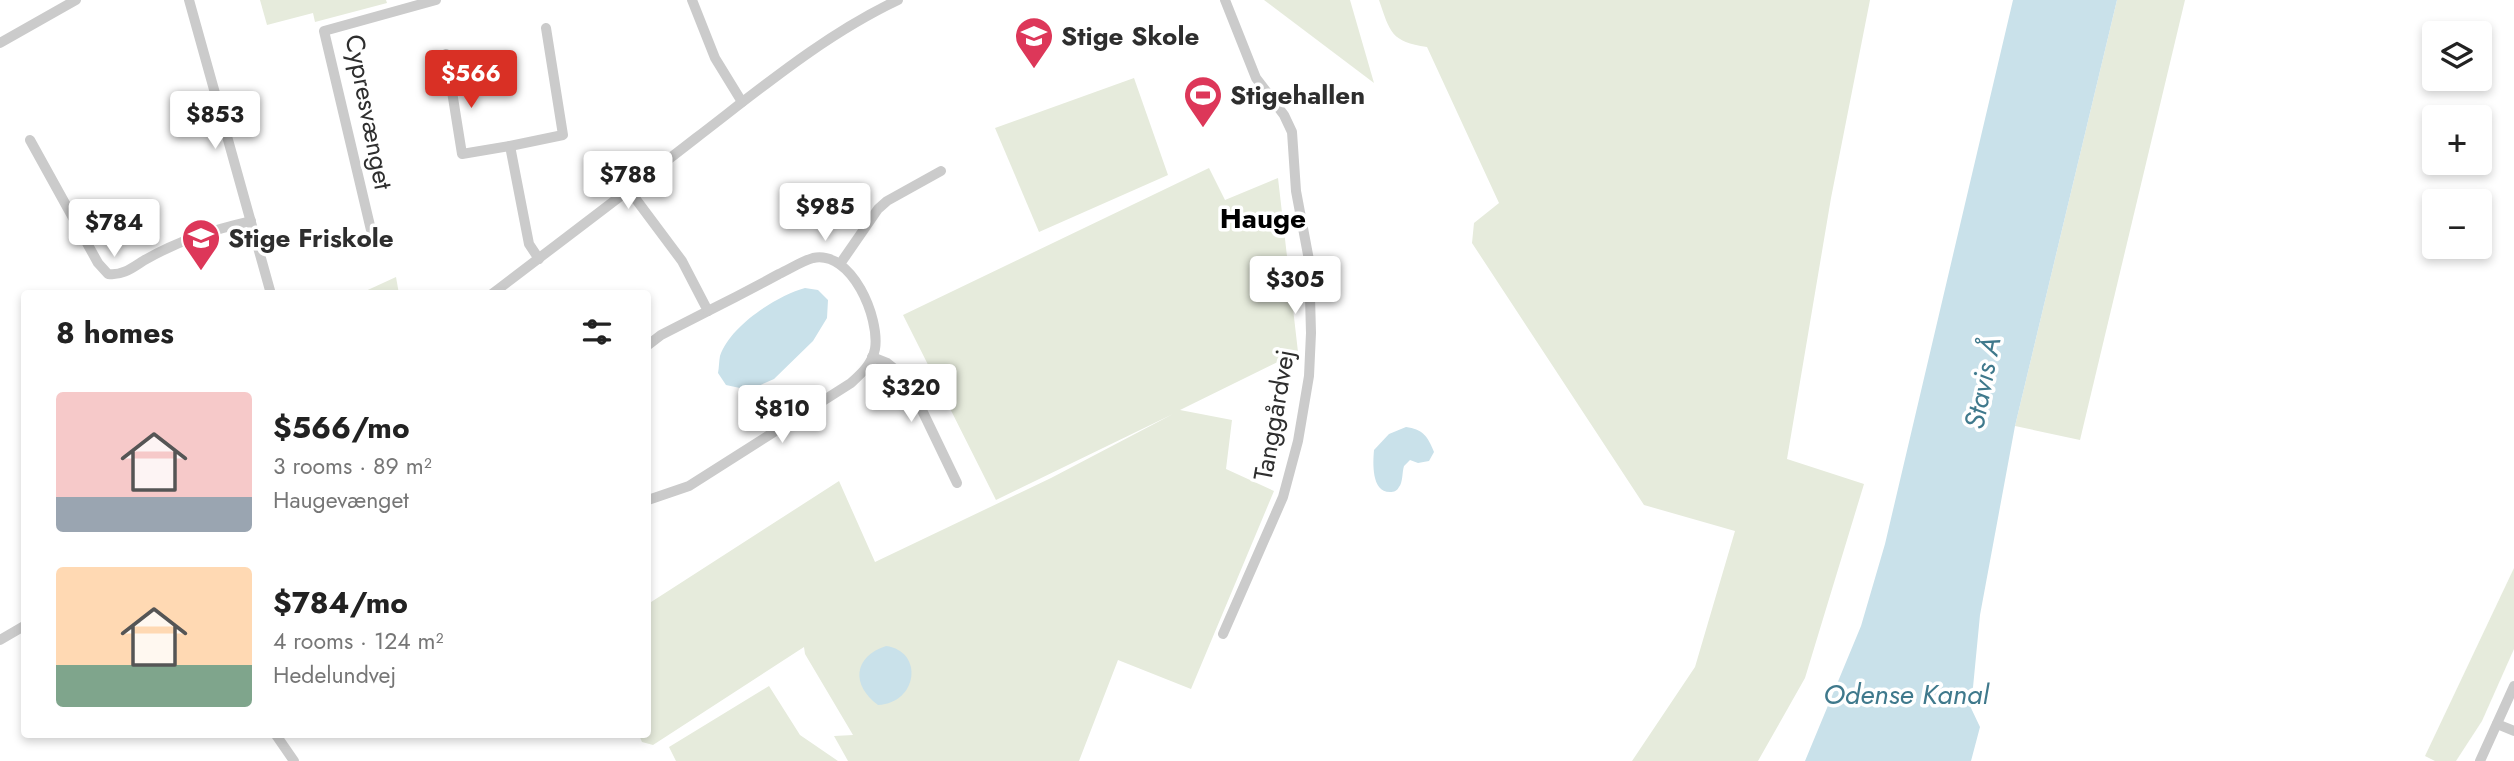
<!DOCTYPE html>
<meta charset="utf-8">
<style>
body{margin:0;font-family:Jost,sans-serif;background:#f2f2f2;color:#222;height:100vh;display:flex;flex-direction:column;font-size:26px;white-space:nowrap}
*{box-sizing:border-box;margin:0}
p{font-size:23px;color:#767676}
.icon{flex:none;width:38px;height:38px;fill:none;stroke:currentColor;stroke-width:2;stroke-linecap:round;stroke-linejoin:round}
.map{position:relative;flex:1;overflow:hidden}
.panel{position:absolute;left:21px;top:290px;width:630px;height:448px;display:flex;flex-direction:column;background:#fff;border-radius:7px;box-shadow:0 4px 10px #0003}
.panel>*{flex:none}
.buttons{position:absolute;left:2422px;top:21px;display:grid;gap:14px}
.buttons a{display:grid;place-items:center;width:70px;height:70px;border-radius:7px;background:#fff;box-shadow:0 4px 10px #0003;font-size:35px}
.price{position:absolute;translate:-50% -60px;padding:0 16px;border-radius:7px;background:#fff;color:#222;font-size:23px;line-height:46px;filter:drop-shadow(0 2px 4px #0008)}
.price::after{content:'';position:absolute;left:50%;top:42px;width:21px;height:16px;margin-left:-10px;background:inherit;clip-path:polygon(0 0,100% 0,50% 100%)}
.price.on{background:#d93025;color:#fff}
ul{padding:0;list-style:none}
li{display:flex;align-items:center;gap:21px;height:175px;padding:0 35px}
li span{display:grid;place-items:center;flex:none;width:196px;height:140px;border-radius:7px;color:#555}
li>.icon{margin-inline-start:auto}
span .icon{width:84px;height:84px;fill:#fffc;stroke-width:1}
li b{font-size:30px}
h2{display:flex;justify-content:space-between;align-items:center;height:84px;padding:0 35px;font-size:30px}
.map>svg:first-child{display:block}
.green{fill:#e6ebdc}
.water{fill:#c9e1ea}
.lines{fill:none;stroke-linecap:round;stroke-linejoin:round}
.minor{stroke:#cbcbcb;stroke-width:10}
.labels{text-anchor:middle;stroke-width:7;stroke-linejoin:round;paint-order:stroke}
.poi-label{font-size:26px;font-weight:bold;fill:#2e2e2e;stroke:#fff;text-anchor:start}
.street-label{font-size:26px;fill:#2e2e2e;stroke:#fff}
.neighbourhood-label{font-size:28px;font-weight:bold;fill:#000;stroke:#fff}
.water-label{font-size:28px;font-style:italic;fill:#3f798c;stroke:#fff}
</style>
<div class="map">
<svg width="2514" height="761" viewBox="0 0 2514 761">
<rect width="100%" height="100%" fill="#fff"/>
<g class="green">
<polygon points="260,0 386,0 387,3 315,22 313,13 267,25"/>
<polygon points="1264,0 1350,0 1374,83"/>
<path d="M1379,0H1870L1831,198L1787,459L1864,484L1805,678L1758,761H1632L1695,667L1735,531L1644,505L1472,243L1474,223L1499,203L1427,47C1391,42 1390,32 1379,0Z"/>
<polygon points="2117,0 2185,0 2080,440 2015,426"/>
<polygon points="1134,78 1168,175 1039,232 995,128"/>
<polygon points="1209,168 1225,200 1278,178 1298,352 1180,410 1232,420 1226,469 1274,491 1191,689 1118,660 1079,761 848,761 834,736 853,735 805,654 804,647 653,745 642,742 639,735 648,735 648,604 839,481 875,562 1051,478 1173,414 996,500 903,315"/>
<polygon points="396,277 399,294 359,294"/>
<polygon points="2514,568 2514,649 2482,721 2456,761 2435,761 2425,756"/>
<polygon points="769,686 800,735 838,761 676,761 669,747"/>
</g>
<g class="water">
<polygon points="2013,0 2117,0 2015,426 1980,615 1971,708 1980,727 1971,761 1805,761 1861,626 1885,544"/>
<path d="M805,288L818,290L828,300L827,318L813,341L774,379L749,390L726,385L718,373C719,368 719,361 720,356C730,326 776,296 805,288Z"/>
<path d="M1406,427C1422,429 1428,436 1434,452L1429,461L1418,463L1410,460L1404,466C1402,472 1403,482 1399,487C1397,491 1394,492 1390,492C1371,492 1373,462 1374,450L1389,434Z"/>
<path d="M886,646C924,651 918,703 878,705C851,685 853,657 886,646Z"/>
</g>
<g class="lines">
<g class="minor">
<polyline points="189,0 271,294"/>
<polyline points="692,0 715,58 742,102"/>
<polyline points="0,43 76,0"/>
<polyline points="446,54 462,154 510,146"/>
<path d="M30,140L98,263L108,274C122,276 132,268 143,261C177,241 212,230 251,221"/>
<polyline points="629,190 682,261 708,311 661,335 648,345"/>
<polyline points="371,230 324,31 436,0"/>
<polyline points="539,259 529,244 510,146 563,135 546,28"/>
<polyline points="840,264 878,209 887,201 941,171"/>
<path d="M492,294C560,242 628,191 696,138C760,89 824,35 898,0"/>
<polyline points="872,357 887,363 907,379 957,483"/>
<path d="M648,500L689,486L851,383C862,373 872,364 875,349C880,318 852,250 813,258C802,261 790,269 779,274C755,287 732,299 708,311"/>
<polyline points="1223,634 1283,497 1298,441 1309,376 1311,333 1309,260 1296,191 1292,132 1284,115 1256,78 1225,0"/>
<polyline points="0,640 24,626"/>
<polyline points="2497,724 2514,731"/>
<polyline points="276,735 294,761"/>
<polyline points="2480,761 2514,686"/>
</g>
</g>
<defs>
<symbol id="school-pin" viewBox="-11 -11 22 30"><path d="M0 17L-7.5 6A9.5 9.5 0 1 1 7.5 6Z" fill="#dd3759" stroke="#fff"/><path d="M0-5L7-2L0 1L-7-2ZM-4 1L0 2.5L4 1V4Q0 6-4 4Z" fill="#fff"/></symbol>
<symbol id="stadium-pin" viewBox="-11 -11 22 30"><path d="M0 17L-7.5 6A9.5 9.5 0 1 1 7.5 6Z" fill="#dd3759" stroke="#fff"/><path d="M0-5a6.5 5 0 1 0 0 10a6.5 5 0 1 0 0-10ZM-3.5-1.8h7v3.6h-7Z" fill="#fff"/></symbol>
</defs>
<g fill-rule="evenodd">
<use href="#school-pin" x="1012" y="14" width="44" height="60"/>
<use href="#stadium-pin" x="1181" y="73" width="44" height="60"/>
<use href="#school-pin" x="179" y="216" width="44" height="60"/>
</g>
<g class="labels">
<g class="poi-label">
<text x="1061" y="45">Stige Skole</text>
<text x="1230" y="104">Stigehallen</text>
<text x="228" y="247">Stige Friskole</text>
</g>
<g class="street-label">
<text transform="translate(369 112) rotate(79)" y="9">Cypresvænget</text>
<text transform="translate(1274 415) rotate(-80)" y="9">Tanggårdvej</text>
</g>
<g class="neighbourhood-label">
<text x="1263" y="228">Hauge</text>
</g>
<g class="water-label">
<text transform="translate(1982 383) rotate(-79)" y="10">Stavis Å</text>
<text x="1906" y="704">Odense Kanal</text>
</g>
</g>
</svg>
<div class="buttons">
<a><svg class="icon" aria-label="layers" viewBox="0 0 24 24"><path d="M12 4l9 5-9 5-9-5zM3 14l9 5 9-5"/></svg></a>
<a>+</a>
<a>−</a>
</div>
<b class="price on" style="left:471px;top:110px">$566</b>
<b class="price" style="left:215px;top:151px">$853</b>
<b class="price" style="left:628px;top:211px">$788</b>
<b class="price" style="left:825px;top:243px">$985</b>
<b class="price" style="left:114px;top:259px">$784</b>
<b class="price" style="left:1295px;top:316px">$305</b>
<b class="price" style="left:911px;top:424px">$320</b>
<b class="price" style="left:782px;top:445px">$810</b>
<section class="panel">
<h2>8 homes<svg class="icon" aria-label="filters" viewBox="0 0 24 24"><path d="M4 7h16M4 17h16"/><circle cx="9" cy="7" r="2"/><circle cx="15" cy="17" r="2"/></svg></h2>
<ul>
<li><span style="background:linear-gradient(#f6c9c9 75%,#9aa5b1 0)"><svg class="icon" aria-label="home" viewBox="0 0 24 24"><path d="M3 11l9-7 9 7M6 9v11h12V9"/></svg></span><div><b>$566/mo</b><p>3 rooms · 89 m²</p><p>Haugevænget</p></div></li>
<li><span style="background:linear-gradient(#ffd9b3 70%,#7fa58c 0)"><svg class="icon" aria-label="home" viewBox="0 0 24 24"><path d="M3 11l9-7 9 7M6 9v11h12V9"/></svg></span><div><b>$784/mo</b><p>4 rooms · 124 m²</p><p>Hedelundvej</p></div></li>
</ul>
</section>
</div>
